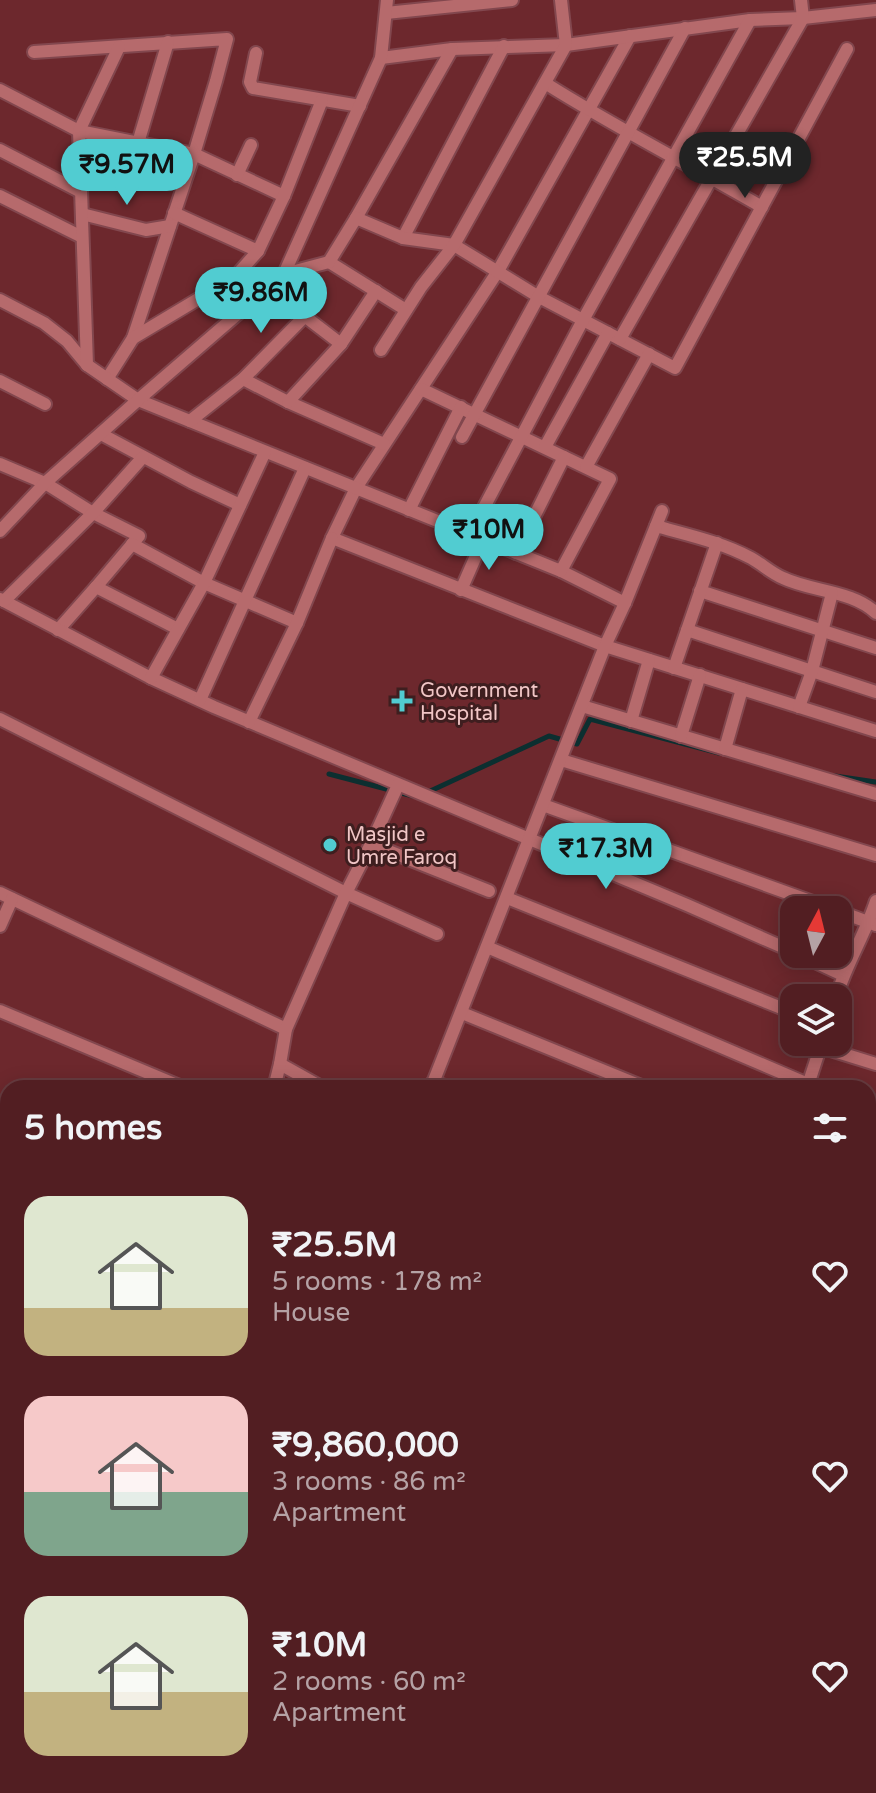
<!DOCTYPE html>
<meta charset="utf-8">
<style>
body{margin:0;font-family:"Varela Round",sans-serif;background:#58272a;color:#f1f3f6;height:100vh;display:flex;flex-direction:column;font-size:30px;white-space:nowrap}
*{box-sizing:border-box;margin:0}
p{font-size:26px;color:#b5a2a5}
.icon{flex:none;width:44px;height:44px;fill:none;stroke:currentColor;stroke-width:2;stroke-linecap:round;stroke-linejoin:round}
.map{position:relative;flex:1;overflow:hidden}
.side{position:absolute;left:0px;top:1080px;width:876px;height:714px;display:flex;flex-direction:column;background:#521e22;border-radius:24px 24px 0 0;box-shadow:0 4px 20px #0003,0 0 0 2px #683c40}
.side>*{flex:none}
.needle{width:52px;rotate:7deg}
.controls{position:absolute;left:780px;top:896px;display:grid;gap:16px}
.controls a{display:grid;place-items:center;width:72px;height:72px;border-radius:16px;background:#521e22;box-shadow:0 4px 20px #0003,0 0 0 2px #683c40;font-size:40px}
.price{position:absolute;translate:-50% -68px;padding:0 18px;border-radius:28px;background:#51ccd1;color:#111;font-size:26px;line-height:52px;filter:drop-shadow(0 2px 4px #0008)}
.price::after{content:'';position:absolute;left:50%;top:48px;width:24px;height:18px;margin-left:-12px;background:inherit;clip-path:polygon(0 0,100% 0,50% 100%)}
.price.current{background:#222;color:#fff}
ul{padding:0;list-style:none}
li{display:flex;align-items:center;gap:24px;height:200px;padding:0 24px}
li span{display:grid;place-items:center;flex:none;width:224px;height:160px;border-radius:24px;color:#555}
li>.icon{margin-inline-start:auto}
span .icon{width:96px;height:96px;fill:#fffc;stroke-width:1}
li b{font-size:34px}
h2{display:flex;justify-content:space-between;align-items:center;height:96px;padding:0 24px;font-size:34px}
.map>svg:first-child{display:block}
.green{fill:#456c39}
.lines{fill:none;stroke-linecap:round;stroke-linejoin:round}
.stream{stroke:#0c2f30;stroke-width:5}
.street-casing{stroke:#82474e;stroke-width:16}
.secondary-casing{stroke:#82474e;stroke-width:20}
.street{stroke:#b66a6c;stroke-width:12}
.secondary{stroke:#bb775d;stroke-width:16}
.poi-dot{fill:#51ccd1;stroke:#3e1e1f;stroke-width:3}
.labels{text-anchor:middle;stroke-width:6;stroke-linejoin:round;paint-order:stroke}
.poi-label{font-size:20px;fill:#f1c6c6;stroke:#3e1e1f;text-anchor:start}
</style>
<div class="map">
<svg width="876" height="1793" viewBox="0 0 876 1793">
<rect width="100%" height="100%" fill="#6d282d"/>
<polygon class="green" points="109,1786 536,1786 540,1793 107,1793"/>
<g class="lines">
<g class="stream">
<polyline points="329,774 413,796"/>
<polyline points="835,776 876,782"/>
<polyline points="426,793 549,736 577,744 590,719 719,753"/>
</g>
<defs>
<g id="street">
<polyline points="386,13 512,0"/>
<polyline points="630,36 498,271 356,488 332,538 605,646 876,731"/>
<polyline points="34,52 227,39 216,81 194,154 133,338 107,379"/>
<polyline points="256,53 250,82 253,88 360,106"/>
<polyline points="381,58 452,49 566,45 750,20 803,18 876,10"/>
<path d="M545,83C616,128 690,165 762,207"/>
<polyline points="0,90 79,131 194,154 284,196"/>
<polyline points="138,143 168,42"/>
<polyline points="0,150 81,192"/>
<polyline points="237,175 251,145"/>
<polyline points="0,196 82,237"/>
<polyline points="174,213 258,251"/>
<polyline points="82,214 146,230 170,226"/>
<polyline points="356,218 452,49"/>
<polyline points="403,238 504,46"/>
<polyline points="329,262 406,310"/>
<polyline points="284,274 329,262 356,218 403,238 454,245 539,297 675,368 847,49"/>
<polyline points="268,288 341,344"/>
<polyline points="0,300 44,323 67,341 87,365 138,400 561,571 625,603"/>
<polyline points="133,338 235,277 258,251 284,196 322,100"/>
<polyline points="620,339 803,18 801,0"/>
<polyline points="381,350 421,287 454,245 566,45 561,0"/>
<polyline points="87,365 79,131 119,47"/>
<polyline points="243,379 288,402 384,444"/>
<polyline points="0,381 45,404"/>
<polyline points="421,389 610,479 561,571"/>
<polyline points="288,402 341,344 376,291"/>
<polyline points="190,421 243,379 305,316"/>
<polyline points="101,434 191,482 240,505"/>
<polyline points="462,437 685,28"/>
<polyline points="545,447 608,333"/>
<polyline points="0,464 45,483 93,513 139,536 96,587 58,630"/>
<polyline points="586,467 649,354"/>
<polyline points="409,510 461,407"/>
<path d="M656,526C688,535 721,542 751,558C762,564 771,573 783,578C812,592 852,590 876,613"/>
<polyline points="0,531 45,483 138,400 284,274 381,58 387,0"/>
<polyline points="470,534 583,320 750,20"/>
<polyline points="132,544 204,583 297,623"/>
<polyline points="516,553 564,457"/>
<polyline points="96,587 178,629"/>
<polyline points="461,590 483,540"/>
<polyline points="700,591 876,648"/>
<polyline points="0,599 151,678 214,707 687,905 794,952"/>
<polyline points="4,601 93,513 143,457"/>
<polyline points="687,630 876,692"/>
<polyline points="674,668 717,543"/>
<polyline points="151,678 204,583 265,452"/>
<polyline points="200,700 305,468"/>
<polyline points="582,706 876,794"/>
<polyline points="799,707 812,671 832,593"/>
<polyline points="0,719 346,893 437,934"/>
<polyline points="631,721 649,660"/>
<polyline points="249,722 297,623 332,538"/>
<polyline points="681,736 700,675"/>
<polyline points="725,749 742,689"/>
<polyline points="561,760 876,855"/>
<polyline points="543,805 835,910"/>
<polyline points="371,844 489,891"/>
<polyline points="0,893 286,1029"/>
<polyline points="507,898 794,1013"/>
<polyline points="838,911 876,925"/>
<polyline points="0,926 12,899"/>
<polyline points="487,947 808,1084"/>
<polyline points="798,954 843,975"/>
<path d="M836,998C846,964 865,935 876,901"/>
<polyline points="0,1011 184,1088"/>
<polyline points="462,1013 646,1088"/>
<polyline points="821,1047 876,1064"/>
<polyline points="280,1064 323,1088"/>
<polyline points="433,1082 451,1088"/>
<polyline points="274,1088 280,1064 286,1029 346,893 371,844 398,785"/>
<polyline points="431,1088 605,646 625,603 662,511"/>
<polyline points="807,1088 822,1042"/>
<polyline points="868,1129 876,1132"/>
<polyline points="868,1179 876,1183"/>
<polyline points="0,1249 8,1230"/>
<polyline points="0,1267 8,1270"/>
<polyline points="0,1324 8,1310"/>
<polyline points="868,1411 876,1415"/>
<polyline points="868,1459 876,1431"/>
<polyline points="868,1475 876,1480"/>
<polyline points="0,1511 4,1513 8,1504"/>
<polyline points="868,1625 876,1600"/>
<polyline points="868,1717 876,1719"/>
<polyline points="553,1786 556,1793"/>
<polyline points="14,1793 16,1786"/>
<polyline points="598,1793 599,1786"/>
<polyline points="636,1793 638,1786"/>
<polyline points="682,1793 684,1786"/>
<polyline points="728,1793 729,1786"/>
<polyline points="773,1793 775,1786"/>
<polyline points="821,1793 823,1786"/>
<polyline points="874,1793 876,1787"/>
</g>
<g id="secondary">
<polyline points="0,1118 8,1120"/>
<polyline points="868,1346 876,1351"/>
</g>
</defs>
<use href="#street" class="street-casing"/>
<use href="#secondary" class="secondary-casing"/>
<use href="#street" class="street"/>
<use href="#secondary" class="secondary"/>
</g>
<g class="poi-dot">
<path d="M398 689h8v8h8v8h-8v8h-8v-8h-8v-8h8z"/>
<circle cx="330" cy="845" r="8"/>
</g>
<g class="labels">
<g class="poi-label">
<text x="420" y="697">Government<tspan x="420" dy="23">Hospital</tspan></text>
<text x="346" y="841">Masjid e<tspan x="346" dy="23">Umre Faroq</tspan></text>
</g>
</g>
</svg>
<div class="controls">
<a><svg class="needle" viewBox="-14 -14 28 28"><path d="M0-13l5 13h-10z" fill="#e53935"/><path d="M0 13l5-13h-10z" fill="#b5a2a5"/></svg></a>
<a><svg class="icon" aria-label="layers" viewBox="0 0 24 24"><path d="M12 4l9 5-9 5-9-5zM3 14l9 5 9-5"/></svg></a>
</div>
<b class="price current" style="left:745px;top:200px">₹25.5M</b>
<b class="price" style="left:127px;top:207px">₹9.57M</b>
<b class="price" style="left:261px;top:335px">₹9.86M</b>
<b class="price" style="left:489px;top:572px">₹10M</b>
<b class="price" style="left:606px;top:891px">₹17.3M</b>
<section class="side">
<h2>5 homes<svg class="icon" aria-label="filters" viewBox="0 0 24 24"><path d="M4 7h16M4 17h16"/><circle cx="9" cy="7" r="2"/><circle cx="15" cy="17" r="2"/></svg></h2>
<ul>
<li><span style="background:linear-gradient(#dfe7d0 70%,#c2b280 0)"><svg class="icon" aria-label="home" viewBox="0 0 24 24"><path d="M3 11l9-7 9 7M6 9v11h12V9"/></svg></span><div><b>₹25.5M</b><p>5 rooms · 178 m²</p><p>House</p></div><svg class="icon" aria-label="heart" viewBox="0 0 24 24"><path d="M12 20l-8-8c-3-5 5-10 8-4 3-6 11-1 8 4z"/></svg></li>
<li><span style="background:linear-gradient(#f6c9c9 60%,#7fa58c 0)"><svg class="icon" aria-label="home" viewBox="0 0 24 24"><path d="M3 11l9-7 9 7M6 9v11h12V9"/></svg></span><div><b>₹9,860,000</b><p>3 rooms · 86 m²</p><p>Apartment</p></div><svg class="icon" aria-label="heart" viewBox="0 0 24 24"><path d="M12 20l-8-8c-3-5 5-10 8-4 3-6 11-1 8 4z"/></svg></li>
<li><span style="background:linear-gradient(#dfe7d0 60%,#c2b280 0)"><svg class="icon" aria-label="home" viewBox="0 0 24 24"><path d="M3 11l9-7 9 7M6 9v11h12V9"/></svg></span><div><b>₹10M</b><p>2 rooms · 60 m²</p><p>Apartment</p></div><svg class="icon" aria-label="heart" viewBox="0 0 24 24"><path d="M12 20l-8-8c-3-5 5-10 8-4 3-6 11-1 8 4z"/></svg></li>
</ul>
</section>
</div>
